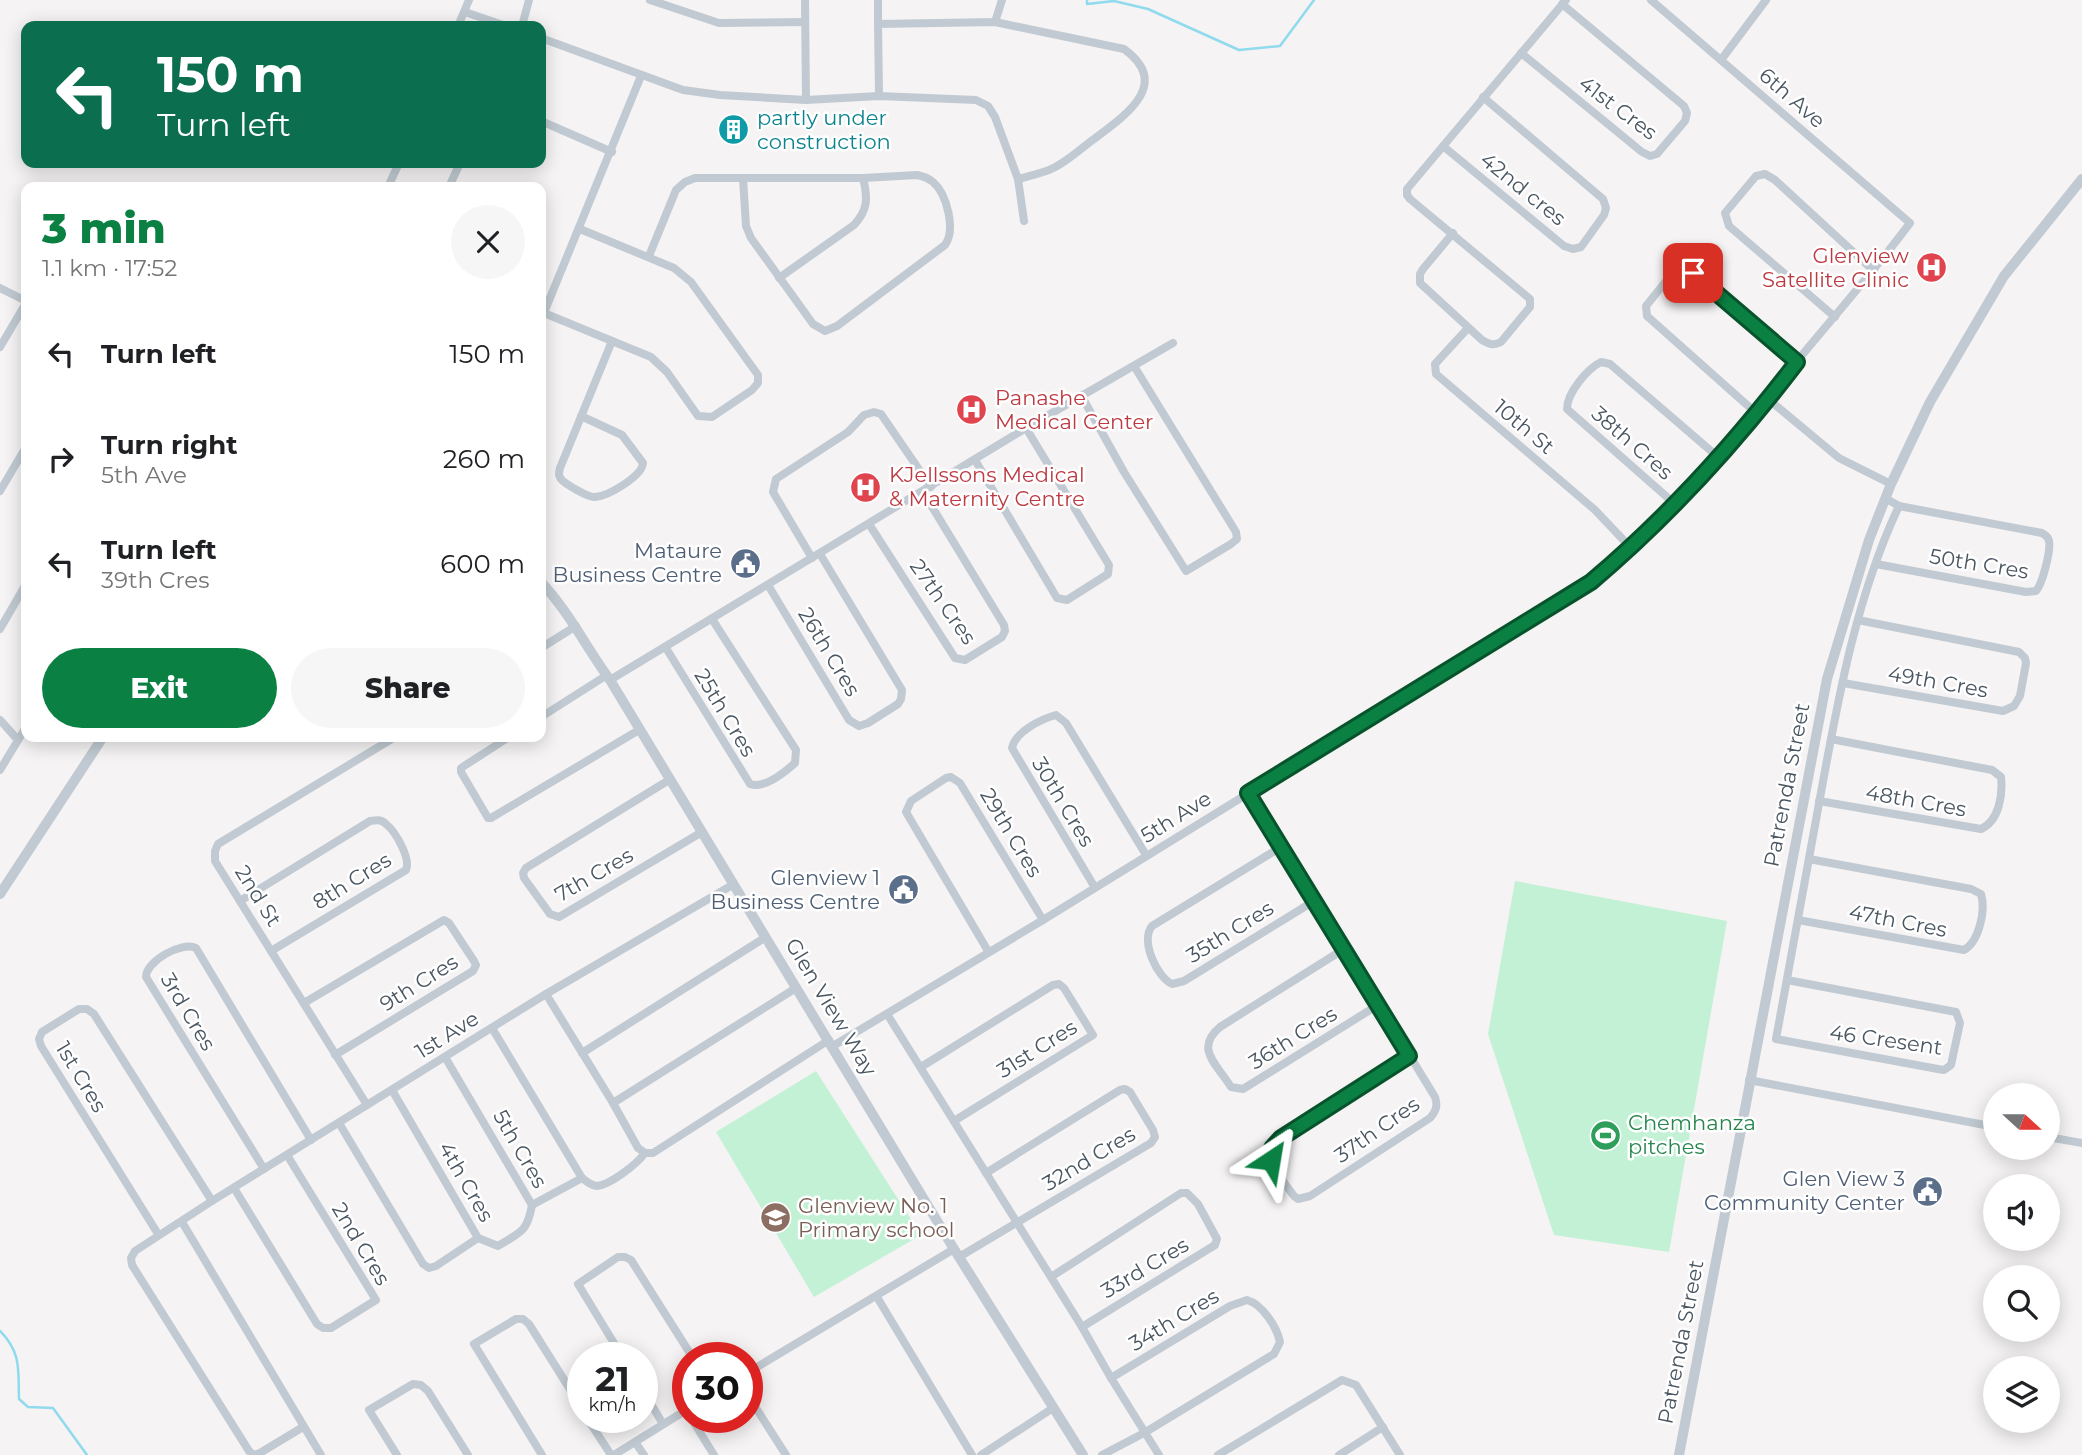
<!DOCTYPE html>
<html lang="en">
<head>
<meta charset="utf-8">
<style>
  body { margin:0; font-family:Montserrat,sans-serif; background:#f6f6f6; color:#202124; height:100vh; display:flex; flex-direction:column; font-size:26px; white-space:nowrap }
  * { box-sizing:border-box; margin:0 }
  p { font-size:23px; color:#757577 }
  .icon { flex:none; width:38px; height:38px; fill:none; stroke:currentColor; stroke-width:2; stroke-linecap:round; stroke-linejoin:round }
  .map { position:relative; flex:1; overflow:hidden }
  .side { position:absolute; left:21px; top:182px; width:525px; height:560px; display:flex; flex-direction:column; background:#fff; border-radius:14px; box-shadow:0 4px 18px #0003 }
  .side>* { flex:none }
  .hud { position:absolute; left:21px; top:21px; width:525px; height:147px; border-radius:14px; box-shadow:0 4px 18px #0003; background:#0b6e4f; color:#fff; overflow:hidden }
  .needle { width:46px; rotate:111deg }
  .fabs { position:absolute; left:1983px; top:1083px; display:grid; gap:14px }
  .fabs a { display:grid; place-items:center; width:77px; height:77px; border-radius:50%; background:#fff; box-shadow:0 4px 18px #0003; font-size:35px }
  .speed { position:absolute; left:567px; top:1342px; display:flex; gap:14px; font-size:35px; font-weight:700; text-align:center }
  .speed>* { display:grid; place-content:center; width:91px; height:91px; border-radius:50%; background:#fff; box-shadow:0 4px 18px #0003; line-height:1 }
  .speed small { font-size:18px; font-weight:400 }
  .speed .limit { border:10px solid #d22; background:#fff; color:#111 }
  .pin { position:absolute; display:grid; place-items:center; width:60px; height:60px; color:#fff; margin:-30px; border-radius:14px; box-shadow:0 4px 10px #0006 }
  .me { position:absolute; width:77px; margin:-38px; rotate:33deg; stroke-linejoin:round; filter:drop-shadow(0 0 5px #0008) }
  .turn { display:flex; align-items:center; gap:24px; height:147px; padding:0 21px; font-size:32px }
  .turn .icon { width:91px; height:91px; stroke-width:2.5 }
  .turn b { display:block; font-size:49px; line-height:60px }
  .round { display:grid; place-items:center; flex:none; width:74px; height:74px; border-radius:37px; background:#f6f6f6 }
  .overview { display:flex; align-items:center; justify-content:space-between; height:119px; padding:0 21px }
  h1 { font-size:42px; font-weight:800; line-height:52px; color:#0b8043 }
  .button { display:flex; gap:14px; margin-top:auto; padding:14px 21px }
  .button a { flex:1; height:80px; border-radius:42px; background:#0b8043; color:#fff; font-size:28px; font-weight:800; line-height:80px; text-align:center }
  .button a+a { background:#f6f6f6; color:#202124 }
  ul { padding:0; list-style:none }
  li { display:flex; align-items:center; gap:21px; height:105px; padding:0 21px }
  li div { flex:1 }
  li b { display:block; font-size:26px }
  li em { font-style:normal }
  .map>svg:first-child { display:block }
  .green { fill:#c3f1d5 }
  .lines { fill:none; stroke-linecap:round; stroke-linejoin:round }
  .stream { stroke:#90daee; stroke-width:2.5 }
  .minor { stroke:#c1cad2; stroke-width:8 }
  .tertiary { stroke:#c1cad2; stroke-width:10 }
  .route-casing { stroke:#07532c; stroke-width:18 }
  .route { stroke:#0b8043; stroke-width:12 }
  .labels { text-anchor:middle; stroke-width:5; stroke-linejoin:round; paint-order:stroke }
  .street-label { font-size:21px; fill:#4a5661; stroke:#fff }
  .culture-label { font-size:21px; fill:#0d838f; stroke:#fff; text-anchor:start }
  .health-label { font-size:21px; fill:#be3a42; stroke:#fff; text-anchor:start }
  .service-label { font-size:21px; fill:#4e5e75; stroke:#fff; text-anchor:end }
  .leisure-label { font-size:21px; fill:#27864d; stroke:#fff; text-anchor:start }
  .education-label { font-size:21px; fill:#785e54; stroke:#fff; text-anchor:start }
</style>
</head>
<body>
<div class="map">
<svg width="2082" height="1455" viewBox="0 0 2082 1455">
  <rect width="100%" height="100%" fill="#f5f3f3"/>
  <g class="green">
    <polygon points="1515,881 1727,921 1669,1252 1554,1235 1488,1034"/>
    <polygon points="816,1071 921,1235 814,1297 716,1132"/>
  </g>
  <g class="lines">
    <g class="stream">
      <polyline points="1087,0 1087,4 1114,1 1148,9 1239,50 1280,46 1314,0"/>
      <path d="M 0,1331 C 22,1353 18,1371 19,1399 L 28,1407 L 53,1408 L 87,1455"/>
    </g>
    <g class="minor">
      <polyline points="650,0 719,23 804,22"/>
      <polyline points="805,0 806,100"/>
      <polyline points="465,12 506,26"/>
      <polyline points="995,22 1002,0"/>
      <polyline points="878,24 878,0"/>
      <polyline points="458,26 469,0"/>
      <polyline points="522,26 529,0"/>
      <polyline points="541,38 683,90 720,95 806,100 879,96 976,100 988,106 995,117 1018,179 1024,221"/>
      <polyline points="1521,53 1642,152 1650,156 1657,154 1685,121 1687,113 1684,106 1562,4"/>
      <polyline points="1721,60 1766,0"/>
      <path d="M 879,96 L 878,24 L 995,22 L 1124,49 C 1172,84 1126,115 1094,139 C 1080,149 1065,164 1049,170 C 1039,174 1028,176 1018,179"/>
      <polyline points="541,121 612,152"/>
      <polyline points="1443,146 1564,246 1573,249 1581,247 1604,215 1606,208 1603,199 1483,97"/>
      <polyline points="388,187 399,163"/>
      <polyline points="449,187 460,163"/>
      <path d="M 1453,233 L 1423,269 L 1420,274 L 1420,283 L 1482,340 C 1489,344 1493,346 1501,342 L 1530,307 L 1530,299 L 1410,199 L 1407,195 L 1407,189 L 1566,0"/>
      <path d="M 649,256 L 676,190 L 685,182 L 695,178 L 863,178 L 917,175 C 923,176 928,178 933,182 C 947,194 956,230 945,245 L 837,326 L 825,331 L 813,324 L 751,238 L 746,226 L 743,178"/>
      <path d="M 779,278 L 854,225 C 868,210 868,198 863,178"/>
      <polyline points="0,288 26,301"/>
      <polyline points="544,313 651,357 667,372 698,416 712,417 752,390 758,383 758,375 691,282 674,268 580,229"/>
      <polyline points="1835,317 1729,226 1725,213 1756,176 1765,174 1775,180 1874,271"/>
      <polyline points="541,320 641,76"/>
      <polyline points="1468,328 1435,364 1436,374 1595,510 1631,548"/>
      <polyline points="0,347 26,303"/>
      <polyline points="1081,395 1124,472 1186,571 1231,544 1237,539 1236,532 1134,366"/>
      <polyline points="1768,399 1839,458 1891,484"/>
      <polyline points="1756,413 1647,316 1646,306 1675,270 1685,268 1693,273 1797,362"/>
      <path d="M 581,416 L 622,435 L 643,463 C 642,476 609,496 595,497 C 589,498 565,484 561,479 C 558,475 559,473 560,468 L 612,341"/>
      <polyline points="975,460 1057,598 1067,600 1108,574 1109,565 1026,428"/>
      <polyline points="0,491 26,447"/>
      <path d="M 1676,505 L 1567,409 C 1567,393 1587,369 1601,362 L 1610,364 L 1718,457"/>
      <polyline points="869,524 955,658 965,660 1002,637 1005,631 1004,625 923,492"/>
      <polyline points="812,558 773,492 776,479 848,432 864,415 874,412 881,414 931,487"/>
      <path d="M 1876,564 L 2026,592 L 2036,591 C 2042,585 2051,551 2049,541 C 2048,536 2046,536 2042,533 L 1899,506"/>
      <polyline points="768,585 849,720 859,726 868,723 898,704 901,699 902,690 820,554"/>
      <polyline points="0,629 26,584"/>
      <polyline points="541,648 576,626"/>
      <path d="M 666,648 L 750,784 C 764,789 785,772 795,763 L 796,750 L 712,619"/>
      <polyline points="610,680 1026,428 1173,343"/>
      <polyline points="1843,683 2003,711 2014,706 2020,696 2026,663 2025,658 2019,652 1858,620"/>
      <polyline points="541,717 607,675"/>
      <polyline points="0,720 18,740"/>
      <polyline points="252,737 260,737"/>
      <polyline points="509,737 461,768 461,772 488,818 491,818 639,730"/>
      <polyline points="0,770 26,727"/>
      <polyline points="669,780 526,868 523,873 524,878 550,914 559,917 702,832"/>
      <path d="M 1248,793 C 1301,878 1353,964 1405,1049 L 1410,1056 L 1435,1097 C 1438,1106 1436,1111 1430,1118 L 1310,1196 L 1298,1199 L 1294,1196 C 1283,1181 1263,1159 1276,1142 L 1410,1056"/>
      <path d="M 1819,801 L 1981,829 C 1999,821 2003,795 2001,777 L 1992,770 L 1831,739"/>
      <path d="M 1281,847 L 1152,926 C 1140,941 1157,977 1172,984 L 1184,981 L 1314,901"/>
      <path d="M 1094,886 L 1012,748 C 1015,732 1041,719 1056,715 L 1066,723 L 1146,855"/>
      <path d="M 240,901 L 370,821 C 376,820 381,819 386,824 C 396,832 411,859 406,870 L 271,951"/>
      <path d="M 1798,920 L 1964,950 C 1979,942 1986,910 1981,894 L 1971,889 L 1809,859"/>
      <path d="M 1344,949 L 1220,1027 C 1194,1049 1217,1064 1231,1087 L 1243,1089 L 1378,1005"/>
      <polyline points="988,951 906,812 911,801 946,778 951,777 960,783 1043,920"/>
      <path d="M 1787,980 L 1956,1012 L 1960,1023 L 1951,1065 L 1944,1070 L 1938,1069 L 1776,1039 C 1790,959 1805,879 1820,798 C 1838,699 1856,597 1899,506 L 1885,498"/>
      <polyline points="546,994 613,1103 638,1148 645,1153 653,1153 829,1040"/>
      <polyline points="304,1003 444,920 449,923 474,961 476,965 473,971 335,1055"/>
      <polyline points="887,1014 1082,1327 1111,1378 1159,1455"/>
      <path d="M 833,1046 L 1043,920 L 1591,582 C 1619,558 1647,533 1674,507 C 1719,461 1758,409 1798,360 C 1836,314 1875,270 1910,223 L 1651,0"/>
      <polyline points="582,1053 766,937"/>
      <polyline points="445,1057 532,1205 582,1178 492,1028"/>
      <polyline points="921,1067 1053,985 1059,984 1064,988 1093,1035 954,1121"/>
      <polyline points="1749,1080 1995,1127"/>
      <polyline points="613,1103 796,988"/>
      <polyline points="367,1105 215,861 215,851 218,844 395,737"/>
      <polyline points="339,1123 423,1264 429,1268 436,1266 478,1238 392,1090"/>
      <polyline points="2048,1137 2082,1143"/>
      <path d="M 264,1169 L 146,977 C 146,961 182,941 196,948 L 311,1140"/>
      <path d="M 582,1178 C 586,1181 591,1186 597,1186 C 610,1185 637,1164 645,1153"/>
      <polyline points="234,1188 317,1324 323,1328 331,1328 376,1300 287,1155"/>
      <polyline points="182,1222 321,1455"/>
      <polyline points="158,1234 41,1046 39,1039 42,1032 79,1009 87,1009 94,1014 212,1201"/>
      <path d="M 478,1238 L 498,1246 C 520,1232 527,1233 532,1205"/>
      <polyline points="959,1257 1151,1143 1155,1137 1153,1130 1130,1092 1125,1089 1120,1090 986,1173"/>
      <polyline points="1051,1277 1181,1193 1187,1193 1198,1204 1217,1239 1215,1245 1082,1327"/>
      <polyline points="877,1297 972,1455"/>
      <polyline points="623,1358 578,1284 618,1257 625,1257 631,1260 693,1358"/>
      <polyline points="747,1373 954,1249"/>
      <polyline points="642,1389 663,1424"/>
      <polyline points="747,1394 786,1455"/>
      <polyline points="587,1418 611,1455"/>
      <polyline points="691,1418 714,1455"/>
      <polyline points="303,1427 260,1453 254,1455 249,1451 132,1265 131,1258 135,1251 212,1201 546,994 734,884"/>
      <polyline points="635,1442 644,1455"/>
      <polyline points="397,1455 369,1410 413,1384 421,1385 428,1391 468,1455"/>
      <polyline points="542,1455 474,1344 516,1319 523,1319 529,1324 583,1410"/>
      <polyline points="614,1455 688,1409"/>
      <polyline points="981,1455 1053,1408"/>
      <path d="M 1102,1455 L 1144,1433 L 1274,1354 L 1280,1342 C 1277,1327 1262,1304 1247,1300 L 1230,1306 L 1111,1378"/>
      <polyline points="1218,1455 1342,1380 1356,1385 1400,1455"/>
      <polyline points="1339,1455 1383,1427"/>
    </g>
    <g class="tertiary">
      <path d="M 541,582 C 569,612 586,647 610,680 L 954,1249 L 1083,1455"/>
      <polyline points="0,894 103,737"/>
      <polyline points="1679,1455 1827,679 1869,540 1891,484 1930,402 2004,276 2082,179"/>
    </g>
  </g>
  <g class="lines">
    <defs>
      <path id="route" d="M 1271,1160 L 1272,1148 L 1281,1138 L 1409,1056 L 1248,793 L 1591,582 C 1668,517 1736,442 1797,362 L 1693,273"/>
    </defs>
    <use href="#route" class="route-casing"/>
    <use href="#route" class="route"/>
  </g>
  <defs>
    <symbol id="building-disc" viewBox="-11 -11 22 22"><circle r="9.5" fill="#0f9aa8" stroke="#fff"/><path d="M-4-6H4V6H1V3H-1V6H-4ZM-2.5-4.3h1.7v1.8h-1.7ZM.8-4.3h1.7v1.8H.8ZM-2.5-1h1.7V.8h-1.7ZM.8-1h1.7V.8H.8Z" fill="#fff"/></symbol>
    <symbol id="hospital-disc" viewBox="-11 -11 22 22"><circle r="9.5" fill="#e0444e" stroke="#fff"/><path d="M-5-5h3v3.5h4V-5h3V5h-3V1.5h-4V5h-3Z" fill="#fff"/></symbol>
    <symbol id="civic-disc" viewBox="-11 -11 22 22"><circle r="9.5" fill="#5c6f8a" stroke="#fff"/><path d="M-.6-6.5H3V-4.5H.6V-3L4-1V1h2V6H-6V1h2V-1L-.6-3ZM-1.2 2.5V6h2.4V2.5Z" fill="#fff"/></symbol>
    <symbol id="stadium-disc" viewBox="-11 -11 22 22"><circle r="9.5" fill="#2e9e5b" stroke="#fff"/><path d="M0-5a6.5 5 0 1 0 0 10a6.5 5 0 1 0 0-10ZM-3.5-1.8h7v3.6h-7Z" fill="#fff"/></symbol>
    <symbol id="school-disc" viewBox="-11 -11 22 22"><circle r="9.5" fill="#8d6e63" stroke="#fff"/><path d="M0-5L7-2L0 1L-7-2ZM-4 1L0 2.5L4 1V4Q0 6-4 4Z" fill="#fff"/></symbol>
  </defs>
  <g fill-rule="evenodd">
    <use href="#building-disc" x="716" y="112" width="35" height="35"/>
    <use href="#hospital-disc" x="1914" y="250" width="35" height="35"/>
    <use href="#hospital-disc" x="954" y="392" width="35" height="35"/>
    <use href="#hospital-disc" x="848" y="470" width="35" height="35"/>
    <use href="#civic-disc" x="728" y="546" width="35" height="35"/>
    <use href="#civic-disc" x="886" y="872" width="35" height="35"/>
    <use href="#stadium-disc" x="1588" y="1118" width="35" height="35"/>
    <use href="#civic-disc" x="1910" y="1174" width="35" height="35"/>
    <use href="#school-disc" x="758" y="1200" width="35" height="35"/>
  </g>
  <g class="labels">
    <g class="street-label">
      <text transform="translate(1792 98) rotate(41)" y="7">6th Ave</text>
      <text transform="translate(1618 108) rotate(37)" y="7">41st Cres</text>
      <text transform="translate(1523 189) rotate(39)" y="7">42nd cres</text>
      <text transform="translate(1524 427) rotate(40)" y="7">10th St</text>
      <text transform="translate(1632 443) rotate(41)" y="7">38th Cres</text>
      <text transform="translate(1979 564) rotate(9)" y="7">50th Cres</text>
      <text transform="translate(943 602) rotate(55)" y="7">27th Cres</text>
      <text transform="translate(829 652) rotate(59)" y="7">26th Cres</text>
      <text transform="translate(1938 682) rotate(10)" y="7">49th Cres</text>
      <text transform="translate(725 713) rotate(59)" y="7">25th Cres</text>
      <text transform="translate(1787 785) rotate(-79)" y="7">Patrenda Street</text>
      <text transform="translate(1916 801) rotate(10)" y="7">48th Cres</text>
      <text transform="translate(1063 802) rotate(59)" y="7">30th Cres</text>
      <text transform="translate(1176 817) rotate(-32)" y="7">5th Ave</text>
      <text transform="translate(1011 833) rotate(59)" y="7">29th Cres</text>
      <text transform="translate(594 875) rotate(-30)" y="7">7th Cres</text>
      <text transform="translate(352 881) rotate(-32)" y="7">8th Cres</text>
      <text transform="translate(258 896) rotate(58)" y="7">2nd St</text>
      <text transform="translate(1898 921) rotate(11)" y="7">47th Cres</text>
      <text transform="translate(1230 932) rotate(-32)" y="7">35th Cres</text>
      <text transform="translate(419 983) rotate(-32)" y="7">9th Cres</text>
      <text transform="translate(831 1007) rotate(59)" y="7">Glen View Way</text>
      <text transform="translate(188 1012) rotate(59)" y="7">3rd Cres</text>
      <text transform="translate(447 1035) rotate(-32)" y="7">1st Ave</text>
      <text transform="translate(1293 1038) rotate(-32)" y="7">36th Cres</text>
      <text transform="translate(1886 1040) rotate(8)" y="7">46 Cresent</text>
      <text transform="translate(1037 1049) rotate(-32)" y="7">31st Cres</text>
      <text transform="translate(81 1077) rotate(59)" y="7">1st Cres</text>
      <text transform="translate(1377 1130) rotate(-35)" y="7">37th Cres</text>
      <text transform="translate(520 1149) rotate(60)" y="7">5th Cres</text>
      <text transform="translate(1089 1159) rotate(-31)" y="7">32nd Cres</text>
      <text transform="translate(466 1182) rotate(60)" y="7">4th Cres</text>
      <text transform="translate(361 1244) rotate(59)" y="7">2nd Cres</text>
      <text transform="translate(1145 1268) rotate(-31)" y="7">33rd Cres</text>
      <text transform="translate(1174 1320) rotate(-31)" y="7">34th Cres</text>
      <text transform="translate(1681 1342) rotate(-79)" y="7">Patrenda Street</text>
    </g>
    <g class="culture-label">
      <text x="757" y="125">partly under<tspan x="757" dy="24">construction</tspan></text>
    </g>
    <g class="health-label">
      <text x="1909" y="263" text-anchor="end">Glenview<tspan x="1909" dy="24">Satellite Clinic</tspan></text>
      <text x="995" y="405">Panashe<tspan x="995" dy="24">Medical Center</tspan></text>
      <text x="889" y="482">KJellssons Medical<tspan x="889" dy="24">&amp; Maternity Centre</tspan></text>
    </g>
    <g class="service-label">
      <text x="722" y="558">Mataure<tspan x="722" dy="24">Business Centre</tspan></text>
      <text x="880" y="885">Glenview 1<tspan x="880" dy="24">Business Centre</tspan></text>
      <text x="1905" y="1186">Glen View 3<tspan x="1905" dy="24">Community Center</tspan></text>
    </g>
    <g class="leisure-label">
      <text x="1628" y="1130">Chemhanza<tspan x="1628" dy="24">pitches</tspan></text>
    </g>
    <g class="education-label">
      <text x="798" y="1213">Glenview No. 1<tspan x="798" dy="24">Primary school</tspan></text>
    </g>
  </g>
</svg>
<div class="fabs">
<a><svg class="needle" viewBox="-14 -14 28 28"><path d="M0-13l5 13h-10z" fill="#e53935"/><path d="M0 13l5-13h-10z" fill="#757577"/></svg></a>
<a><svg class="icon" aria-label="sound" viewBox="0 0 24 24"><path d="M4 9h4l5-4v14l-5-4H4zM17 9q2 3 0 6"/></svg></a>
<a><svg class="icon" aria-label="search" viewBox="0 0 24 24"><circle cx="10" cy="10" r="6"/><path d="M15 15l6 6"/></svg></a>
<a><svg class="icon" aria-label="layers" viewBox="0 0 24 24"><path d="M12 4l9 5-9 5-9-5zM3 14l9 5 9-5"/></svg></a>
</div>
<div class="speed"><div>21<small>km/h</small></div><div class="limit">30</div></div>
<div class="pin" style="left:1693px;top:273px;background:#d93025"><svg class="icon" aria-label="arrive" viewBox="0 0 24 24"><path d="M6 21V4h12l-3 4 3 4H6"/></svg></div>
<svg class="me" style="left:1271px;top:1160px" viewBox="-20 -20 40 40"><path d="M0-17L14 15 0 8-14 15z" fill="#0b8043" stroke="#fff" stroke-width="4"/></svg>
<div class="hud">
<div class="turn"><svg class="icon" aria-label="left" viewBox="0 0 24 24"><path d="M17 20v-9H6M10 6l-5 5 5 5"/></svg><div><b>150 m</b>Turn left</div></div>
</div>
<section class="side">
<div class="overview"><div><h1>3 min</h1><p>1.1 km · 17:52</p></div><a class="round"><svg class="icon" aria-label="close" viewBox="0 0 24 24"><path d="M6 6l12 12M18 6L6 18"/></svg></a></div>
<ul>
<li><svg class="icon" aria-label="left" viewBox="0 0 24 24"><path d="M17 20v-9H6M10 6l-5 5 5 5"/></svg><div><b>Turn left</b></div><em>150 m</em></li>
<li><svg class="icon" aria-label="right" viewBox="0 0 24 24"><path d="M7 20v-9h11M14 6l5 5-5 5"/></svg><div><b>Turn right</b><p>5th Ave</p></div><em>260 m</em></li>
<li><svg class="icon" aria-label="left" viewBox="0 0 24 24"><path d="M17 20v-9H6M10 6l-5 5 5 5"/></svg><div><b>Turn left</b><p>39th Cres</p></div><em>600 m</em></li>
</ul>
<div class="button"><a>Exit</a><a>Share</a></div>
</section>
</div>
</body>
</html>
